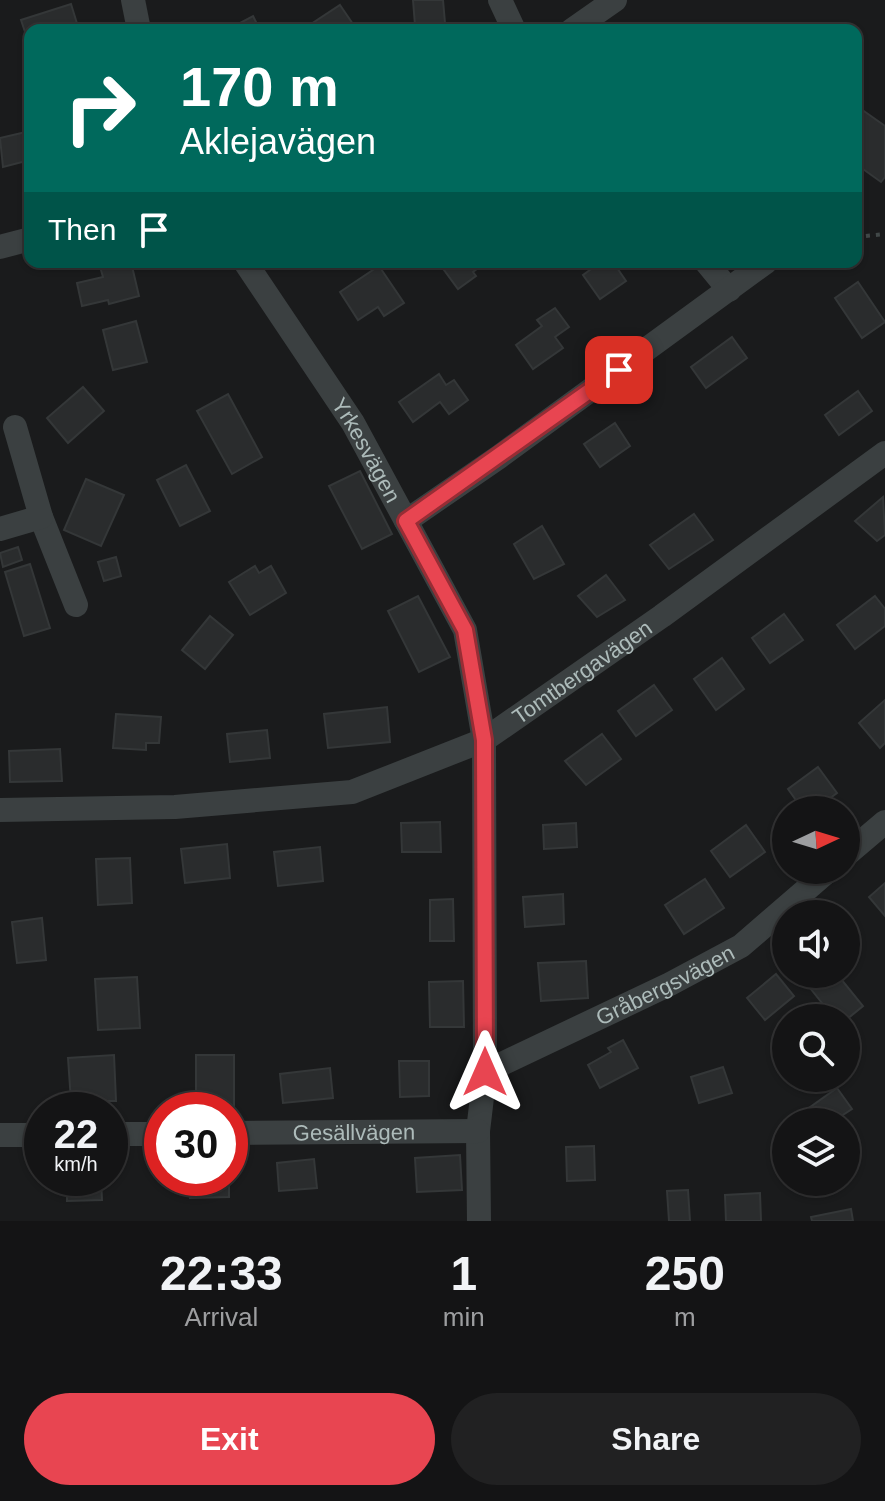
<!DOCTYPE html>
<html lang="en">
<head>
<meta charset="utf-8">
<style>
  body { margin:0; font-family:Helvetica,sans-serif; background:#212122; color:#f1f3f6; height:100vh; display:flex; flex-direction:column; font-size:30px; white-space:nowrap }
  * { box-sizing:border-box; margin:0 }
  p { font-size:26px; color:#9d9ea0 }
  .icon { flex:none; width:44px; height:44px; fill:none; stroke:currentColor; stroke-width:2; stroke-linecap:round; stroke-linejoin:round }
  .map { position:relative; height:1221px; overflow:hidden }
  .drawer { display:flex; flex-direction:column; background:#141415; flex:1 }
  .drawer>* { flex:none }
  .banner { position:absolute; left:24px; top:24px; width:838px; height:244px; border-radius:16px; box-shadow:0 2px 6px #0004,0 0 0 2px #333334; background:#00695c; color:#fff; overflow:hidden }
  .needle { width:52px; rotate:86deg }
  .fabs { position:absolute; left:772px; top:796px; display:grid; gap:16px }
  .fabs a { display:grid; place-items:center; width:88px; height:88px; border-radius:50%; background:#141415; box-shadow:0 2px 6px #0004,0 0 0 2px #333334; font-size:40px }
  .speed { position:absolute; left:24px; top:1092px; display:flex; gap:16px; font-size:40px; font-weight:700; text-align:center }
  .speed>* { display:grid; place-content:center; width:104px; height:104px; border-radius:50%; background:#141415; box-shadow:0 2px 6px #0004,0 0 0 2px #333334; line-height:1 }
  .speed small { font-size:20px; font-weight:400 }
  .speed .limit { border:12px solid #d22; background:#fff; color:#111 }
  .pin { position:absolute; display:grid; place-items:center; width:68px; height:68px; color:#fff; margin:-34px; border-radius:16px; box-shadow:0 4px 12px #0006 }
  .me { position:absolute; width:88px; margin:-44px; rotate:0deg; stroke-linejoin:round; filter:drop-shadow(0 0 6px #0008) }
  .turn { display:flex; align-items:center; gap:28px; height:168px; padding:0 24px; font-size:36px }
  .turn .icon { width:104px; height:104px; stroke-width:2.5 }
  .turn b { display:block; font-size:56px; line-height:68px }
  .then { display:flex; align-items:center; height:76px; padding:0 24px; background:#0003; gap:16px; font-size:30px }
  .eta { display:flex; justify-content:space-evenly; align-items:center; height:136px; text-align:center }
  .eta b { font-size:48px; font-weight:800; line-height:56px }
  .button { display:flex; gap:16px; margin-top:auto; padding:16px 24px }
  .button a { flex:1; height:92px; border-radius:48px; background:#e84551; color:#fff; font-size:32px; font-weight:800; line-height:92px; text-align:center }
  .button a+a { background:#212122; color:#f1f3f6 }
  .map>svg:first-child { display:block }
  .building { fill:#2a2c2d; stroke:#343738; stroke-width:2 }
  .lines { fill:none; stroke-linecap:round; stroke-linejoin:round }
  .path { stroke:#414848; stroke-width:4; stroke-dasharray:4 6; stroke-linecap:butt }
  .street { stroke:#3b4041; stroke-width:24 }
  .route-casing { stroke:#972d35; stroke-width:20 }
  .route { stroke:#e84551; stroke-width:14 }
  .labels { text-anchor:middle; stroke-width:8; stroke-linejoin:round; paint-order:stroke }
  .street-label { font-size:22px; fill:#adbbba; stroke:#151617 }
</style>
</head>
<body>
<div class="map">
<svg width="885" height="1221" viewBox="0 0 885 1221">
  <rect width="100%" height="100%" fill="#1a1b1c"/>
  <g class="building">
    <polygon points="413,0 443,0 445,23 415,25"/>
    <polygon points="71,4 79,30 30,30 30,47 21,20"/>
    <polygon points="340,5 357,30 302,30"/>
    <polygon points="253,16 260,30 227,30"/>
    <polygon points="861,109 885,126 885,177 881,182 856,164 856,117"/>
    <polygon points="30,131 30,160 3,167 0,138"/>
    <polygon points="131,262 139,296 109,304 108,300 82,306 77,283 103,277 99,263"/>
    <polygon points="456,262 486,262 473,272 476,276 458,289 444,270"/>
    <polygon points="601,262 613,262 626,281 600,299 583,275"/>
    <polygon points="379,266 404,303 384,316 378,307 358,320 340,292"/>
    <polygon points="858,282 885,322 862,338 835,298"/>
    <polygon points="555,308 569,327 555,337 563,348 533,369 516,345 542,326 537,320"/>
    <polygon points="136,321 147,362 113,370 103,330"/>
    <polygon points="732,337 747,358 706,388 691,367"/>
    <polygon points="439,374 446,385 454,380 468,400 449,414 440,402 413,422 399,402"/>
    <polygon points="83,387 104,411 68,443 47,418"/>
    <polygon points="858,391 872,411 839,435 825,415"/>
    <polygon points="228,394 262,457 232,474 197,411"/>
    <polygon points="615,423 630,446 600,467 584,444"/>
    <polygon points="186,465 210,511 180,526 157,480"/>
    <polygon points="360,471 392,534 362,549 329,486"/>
    <polygon points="86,479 124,495 101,546 64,530"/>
    <polygon points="883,497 885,535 877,541 855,521"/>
    <polygon points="694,514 713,540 669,569 650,545"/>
    <polygon points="542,526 564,564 534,579 514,544"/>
    <polygon points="18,547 22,560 3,567 0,553"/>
    <polygon points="116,557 121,576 104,581 98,562"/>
    <polygon points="30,564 50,628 24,636 5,572"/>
    <polygon points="255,566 259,573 271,566 286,593 250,615 229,582"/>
    <polygon points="606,575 625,600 597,617 578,596"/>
    <polygon points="418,596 450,657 419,672 388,611"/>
    <polygon points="875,596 885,609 885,626 855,649 837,625"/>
    <polygon points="784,614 803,640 770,663 752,638"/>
    <polygon points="210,616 233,635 205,669 182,650"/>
    <polygon points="722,658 744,689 716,710 694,679"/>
    <polygon points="654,685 672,710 636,736 618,711"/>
    <polygon points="885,700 885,743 880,748 859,723"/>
    <polygon points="387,707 390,742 328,748 324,714"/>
    <polygon points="116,714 161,717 159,743 146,743 146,750 113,748"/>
    <polygon points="267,730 270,758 230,762 227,734"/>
    <polygon points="602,734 621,759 586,785 565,761"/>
    <polygon points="60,749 62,781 10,782 9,751"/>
    <polygon points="818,767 837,793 814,810 803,810 788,789"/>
    <polygon points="440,822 441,852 402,852 401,823"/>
    <polygon points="576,823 577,847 544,849 543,825"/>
    <polygon points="746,825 765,852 730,877 711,851"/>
    <polygon points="227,844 230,878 185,883 181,849"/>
    <polygon points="320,847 323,881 278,886 274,852"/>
    <polygon points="130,858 132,903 98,905 96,859"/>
    <polygon points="705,879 724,908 684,934 665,905"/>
    <polygon points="885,883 885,916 869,897"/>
    <polygon points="563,894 564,924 525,927 523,897"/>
    <polygon points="453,899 454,941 430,941 430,900"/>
    <polygon points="42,918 46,960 17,963 12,922"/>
    <polygon points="586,961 588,998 541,1001 538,963"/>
    <polygon points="776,974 794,996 765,1020 747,998"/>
    <polygon points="827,974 837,974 863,1006 846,1020 846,1018 834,1018 810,988"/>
    <polygon points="137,977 140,1028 98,1030 95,979"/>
    <polygon points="463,981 464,1027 430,1027 429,982"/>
    <polygon points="623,1040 638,1068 600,1088 588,1065 611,1052 608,1048"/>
    <polygon points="114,1055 116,1101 71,1101 68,1058"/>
    <rect x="196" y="1055" width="38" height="52"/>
    <polygon points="399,1061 429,1061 429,1096 400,1097"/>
    <polygon points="723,1067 732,1093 699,1103 691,1077"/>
    <polygon points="330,1068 333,1098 283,1103 280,1074"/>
    <polygon points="837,1088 852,1109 832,1122 804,1122 799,1115"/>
    <polygon points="594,1146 595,1180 567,1181 566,1147"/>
    <polygon points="460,1155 462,1190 417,1192 415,1158"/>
    <polygon points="314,1159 317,1188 279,1191 277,1163"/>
    <polygon points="67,1178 101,1178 102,1200 67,1201"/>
    <polygon points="189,1178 229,1178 229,1197 190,1198"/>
    <polygon points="688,1190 690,1221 669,1221 667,1191"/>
    <polygon points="760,1193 761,1221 726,1221 725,1195"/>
    <polygon points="851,1209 853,1221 812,1221 811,1217"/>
  </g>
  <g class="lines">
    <polyline class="path" points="856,237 885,234"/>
    <g class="street">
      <polyline points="133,0 139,30"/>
      <polyline points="500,0 514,30"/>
      <polyline points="572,30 615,0"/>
      <polyline points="0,247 30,239"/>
      <path id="s1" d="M 245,262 L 353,423 L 465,630 L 484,740 L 485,1072 L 478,1131 L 479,1221"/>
      <polyline points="706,262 729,290"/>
      <polyline points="41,517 76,605"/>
      <polyline points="406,521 499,457 766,262"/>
      <polyline points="0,529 41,517 15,427"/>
      <path id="s2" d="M 0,810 L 175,807 L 352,792 L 484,740 L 662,616 L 885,453"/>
      <polyline points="846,855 885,822"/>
      <path id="s3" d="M 485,1072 L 670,984 L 741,946 L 829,870"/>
      <path id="s4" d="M 230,1133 L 478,1131"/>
      <polyline points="110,1134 162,1134"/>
      <polyline points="0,1135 42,1135"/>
    </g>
  </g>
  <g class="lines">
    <defs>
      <polyline id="route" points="485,1072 484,740 465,630 406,521 619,370"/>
    </defs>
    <use href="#route" class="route-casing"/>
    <use href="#route" class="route"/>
  </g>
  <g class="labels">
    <g class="street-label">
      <text dy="8" stroke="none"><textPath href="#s1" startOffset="224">Yrkesvägen</textPath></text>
      <text dy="8" stroke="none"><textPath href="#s2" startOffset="614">Tomtbergavägen</textPath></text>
      <text dy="8" stroke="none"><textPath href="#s3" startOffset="200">Gråbergsvägen</textPath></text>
      <text dy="8" stroke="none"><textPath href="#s4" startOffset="124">Gesällvägen</textPath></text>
    </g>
  </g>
</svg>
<div class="fabs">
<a><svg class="needle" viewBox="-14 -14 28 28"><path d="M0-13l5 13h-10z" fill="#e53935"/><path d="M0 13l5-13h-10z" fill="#9d9ea0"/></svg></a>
<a><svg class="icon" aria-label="sound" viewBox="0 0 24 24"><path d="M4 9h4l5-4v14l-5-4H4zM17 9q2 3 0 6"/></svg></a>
<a><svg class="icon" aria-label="search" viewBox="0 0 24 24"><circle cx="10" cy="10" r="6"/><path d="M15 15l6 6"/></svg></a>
<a><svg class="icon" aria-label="layers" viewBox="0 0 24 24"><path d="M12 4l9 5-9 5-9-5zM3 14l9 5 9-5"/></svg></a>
</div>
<div class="speed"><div>22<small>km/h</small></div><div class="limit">30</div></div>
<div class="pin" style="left:619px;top:370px;background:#d93025"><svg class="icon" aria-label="arrive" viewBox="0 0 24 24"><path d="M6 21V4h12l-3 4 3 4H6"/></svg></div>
<svg class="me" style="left:485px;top:1072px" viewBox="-20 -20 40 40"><path d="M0-17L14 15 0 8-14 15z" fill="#e84551" stroke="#fff" stroke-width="4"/></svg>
<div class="banner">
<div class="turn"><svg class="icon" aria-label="right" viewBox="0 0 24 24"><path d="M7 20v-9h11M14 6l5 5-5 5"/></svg><div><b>170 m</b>Aklejavägen</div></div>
<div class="then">Then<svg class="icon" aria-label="arrive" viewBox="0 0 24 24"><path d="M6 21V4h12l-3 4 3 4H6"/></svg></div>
</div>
</div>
<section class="drawer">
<div class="eta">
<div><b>22:33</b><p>Arrival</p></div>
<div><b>1</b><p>min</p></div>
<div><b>250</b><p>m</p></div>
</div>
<div class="button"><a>Exit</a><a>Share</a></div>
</section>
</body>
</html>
